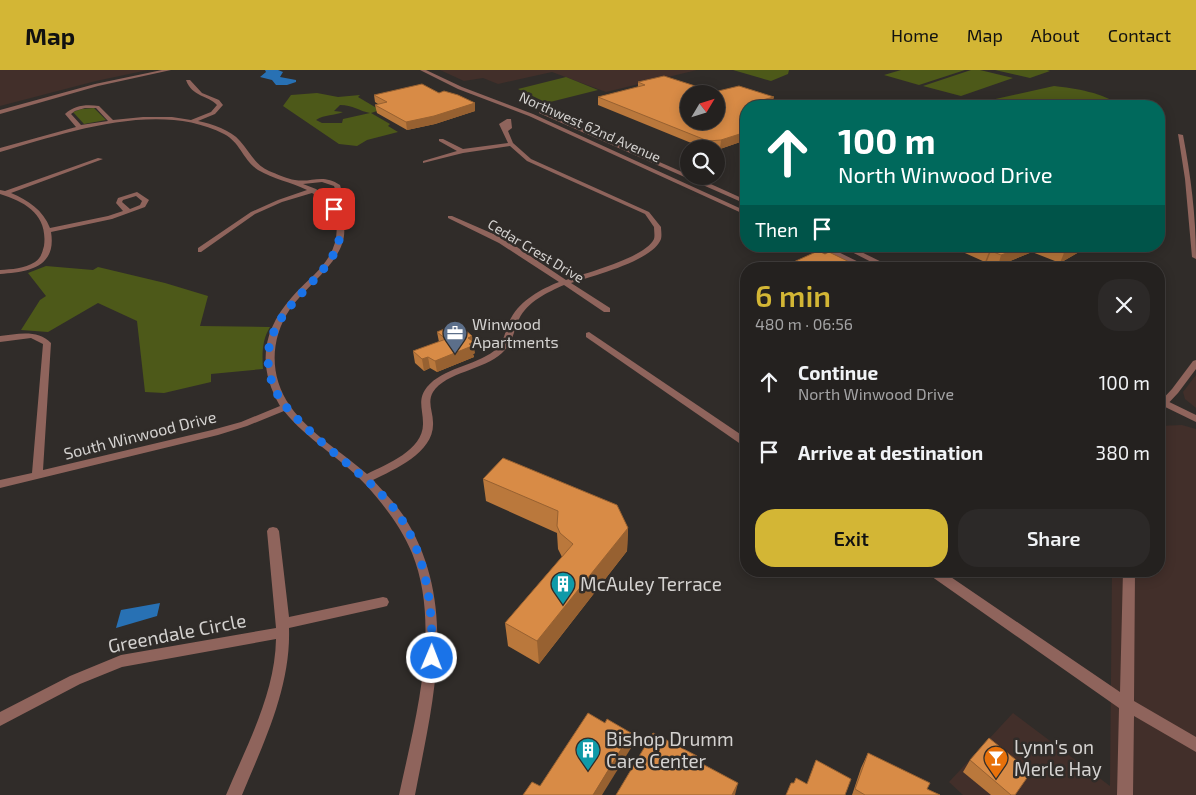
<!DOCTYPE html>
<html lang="en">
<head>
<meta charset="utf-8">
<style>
  body { margin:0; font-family:"Exo 2",sans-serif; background:#2c2928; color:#f1f3f6; height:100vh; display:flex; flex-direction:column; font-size:19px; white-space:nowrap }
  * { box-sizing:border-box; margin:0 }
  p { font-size:16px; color:#a3a3a4 }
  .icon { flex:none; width:28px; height:28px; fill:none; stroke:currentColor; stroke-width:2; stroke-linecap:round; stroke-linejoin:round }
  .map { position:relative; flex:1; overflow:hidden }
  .side { position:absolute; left:740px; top:192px; width:425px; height:315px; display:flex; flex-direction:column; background:#24211f; border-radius:20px; box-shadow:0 2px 12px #0003,0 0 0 1px #413e3d }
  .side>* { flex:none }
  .guide { position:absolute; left:740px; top:30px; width:425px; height:152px; border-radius:20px; box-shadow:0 2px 12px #0003,0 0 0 1px #413e3d; background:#00695c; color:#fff; overflow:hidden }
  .needle { width:32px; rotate:52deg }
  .tools { position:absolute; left:680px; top:15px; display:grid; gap:10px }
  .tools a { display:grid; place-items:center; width:45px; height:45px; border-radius:50%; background:#24211f; box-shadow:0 2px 12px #0003,0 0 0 1px #413e3d; font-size:25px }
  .pin { position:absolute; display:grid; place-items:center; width:42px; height:42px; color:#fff; margin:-21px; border-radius:10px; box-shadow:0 2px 8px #0006 }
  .me { position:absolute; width:55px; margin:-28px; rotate:1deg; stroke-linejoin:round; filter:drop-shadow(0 0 4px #0008) }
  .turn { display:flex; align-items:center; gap:18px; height:105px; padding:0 15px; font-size:22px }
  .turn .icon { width:65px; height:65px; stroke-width:2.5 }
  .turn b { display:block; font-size:35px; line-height:42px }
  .then { display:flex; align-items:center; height:48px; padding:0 15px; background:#0003; gap:10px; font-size:19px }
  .round { display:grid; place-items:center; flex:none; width:52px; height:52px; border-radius:20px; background:#2c2928 }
  .overview { display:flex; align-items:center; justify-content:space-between; height:85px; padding:0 15px }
  h1 { font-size:30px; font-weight:600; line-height:38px; color:#d3b635 }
  .action { display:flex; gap:10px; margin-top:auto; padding:10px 15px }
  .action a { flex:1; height:58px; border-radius:20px; background:#d3b635; color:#111; font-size:20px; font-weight:600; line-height:58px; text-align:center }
  .action a+a { background:#2c2928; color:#f1f3f6 }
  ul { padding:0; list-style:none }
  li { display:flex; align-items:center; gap:15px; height:70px; padding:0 15px }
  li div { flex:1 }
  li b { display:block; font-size:19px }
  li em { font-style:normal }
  header { display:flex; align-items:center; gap:30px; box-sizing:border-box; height:70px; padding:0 25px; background:#d3b635; color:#111 }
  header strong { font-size:24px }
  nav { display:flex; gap:28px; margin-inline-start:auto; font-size:18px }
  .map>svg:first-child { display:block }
  .commercial { fill:#422f2a }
  .green { fill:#4d5919; fill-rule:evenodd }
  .water { fill:#2871b4 }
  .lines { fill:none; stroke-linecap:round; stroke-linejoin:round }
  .minor { fill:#8f645c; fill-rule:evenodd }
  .tertiary { fill:#8f645c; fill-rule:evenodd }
  .wall { fill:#ba783c }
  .shaded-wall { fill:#976131 }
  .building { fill:#d88b46; stroke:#976131; fill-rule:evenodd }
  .route { stroke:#1a73e8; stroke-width:9; stroke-dasharray:0 16.2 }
  .labels { text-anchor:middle; stroke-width:5; stroke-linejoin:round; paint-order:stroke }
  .far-street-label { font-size:14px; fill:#d4d2d0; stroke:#302c29 }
  .poi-label { font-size:16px; fill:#d4d2d0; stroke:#302c29; text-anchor:start }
  .street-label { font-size:16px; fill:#d4d2d0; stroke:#302c29 }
  .near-poi-label { font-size:19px; fill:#d4d2d0; stroke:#302c29; text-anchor:start }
  .near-street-label { font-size:19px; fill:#d4d2d0; stroke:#302c29 }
</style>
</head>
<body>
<header>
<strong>Map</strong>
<nav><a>Home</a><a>Map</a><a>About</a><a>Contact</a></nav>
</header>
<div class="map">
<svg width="1196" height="725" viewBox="0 0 1196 725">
  <rect width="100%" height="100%" fill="#302c29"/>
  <g class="commercial">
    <polygon points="0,0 148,0 96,11 0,36"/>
    <polygon points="440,0 697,0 606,22 552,2 498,14 483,8 464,11"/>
    <polygon points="1196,305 1196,338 1185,329 1183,322"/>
    <polygon points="1182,355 1196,359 1196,725 963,725 949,712 1013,643 1110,716 1112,501 1159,501 1159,356"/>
  </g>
  <g class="green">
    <polygon points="733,0 789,0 788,4 771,11"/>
    <polygon points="901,0 965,0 919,15 884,5"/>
    <polygon points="971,0 980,0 1013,8 961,26 923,16"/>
    <polygon points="995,0 1047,0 1050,1 1030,8"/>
    <polygon points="566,7 598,20 550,32 545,32 518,19"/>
    <path d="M 1054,16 C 1075,18 1104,23 1121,36 L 1001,36 L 995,35 L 991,30 Z"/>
    <path d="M 317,23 L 338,27 L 360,25 L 358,27 L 380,40 L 371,43 L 390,54 L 388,56 L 398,62 L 367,70 L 357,76 L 339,74 L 283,36 L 291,25 ZM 340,35 C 353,35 359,41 370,43 L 343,49 L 342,53 L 322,53 L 316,50 C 325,44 334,46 343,42 L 334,41 Z"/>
    <polygon points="94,38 106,50 84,54 73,42 82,39"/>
    <path d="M 46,196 L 93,200 L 98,197 L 165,213 L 208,226 L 200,256 L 270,257 C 262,270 262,284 263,299 L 211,304 L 211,312 L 164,323 L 145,322 L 137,251 L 98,233 L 48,262 L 21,260 L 40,230 L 46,226 L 28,203 Z"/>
  </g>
  <g class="water">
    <polygon points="265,0 278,0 283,2 280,7 296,10 296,12 287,15 276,15 272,10 260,7 266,2"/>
    <polygon points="160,533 157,546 116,558 121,540"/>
  </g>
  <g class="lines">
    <g class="minor">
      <path d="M 186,10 L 190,10 L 202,23 L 219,30 L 223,35 L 215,44 L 198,51 C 212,54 231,60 240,71 C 250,82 254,94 269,101 C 277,104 287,109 295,110 C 312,113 322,103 340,115 L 342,122 L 332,131 C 369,177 313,206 290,239 C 270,269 269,306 290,336 C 310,364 342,382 367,404 C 387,394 424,380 423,353 C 423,339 417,330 427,317 C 443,298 474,296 494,281 C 505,273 505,259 511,248 C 521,230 541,219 559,212 L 499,173 L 448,148 L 448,146 L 452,146 L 505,169 L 566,210 C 585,203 645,188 654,169 C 655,166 654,160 654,157 L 645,144 L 527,91 L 510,76 L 463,83 L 423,93 L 423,91 L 457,81 L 439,71 L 439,69 L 443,69 L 463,79 L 508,73 L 499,54 L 507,49 L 511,49 L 512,58 L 508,61 L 513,73 L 531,89 L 649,142 L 661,157 C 661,160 662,165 661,169 C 653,191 592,206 571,213 L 610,238 L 610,242 L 604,242 L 564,215 C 548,222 527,232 519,249 C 514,261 512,274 502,283 C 484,300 446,302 433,322 C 427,332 433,342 433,352 C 435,382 395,399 373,410 C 383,421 394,432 403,445 C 460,533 433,630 415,725 L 399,725 C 415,650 442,557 412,483 C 401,457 384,435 365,414 C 340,387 307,370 284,341 L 247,356 L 218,365 L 0,418 L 0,410 L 32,403 L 43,274 L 31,268 L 0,272 L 0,266 C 17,264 38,259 51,273 L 43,400 L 212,360 L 241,352 L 280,336 C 257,296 262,261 292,227 C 303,214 317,204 326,191 C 344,166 339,137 312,123 L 282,132 L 255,144 L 201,182 L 198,182 L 198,178 L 251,142 L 278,130 L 307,120 C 291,112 273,109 258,100 C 243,90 240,72 224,64 C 158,30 66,63 0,82 L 0,78 L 76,57 L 65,44 C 74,35 87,34 99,36 L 113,50 L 143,47 L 172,47 L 191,50 L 211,42 L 217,35 C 208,25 192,27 186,10 ZM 85,38 L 96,38 L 108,51 L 81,55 L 71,44 L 75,41 ZM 322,112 L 334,116 L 336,122 L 328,128 L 316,119 L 303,114 Z"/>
      <path d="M 1178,64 L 1183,65 C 1191,107 1196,147 1196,189 L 1192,187 L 1185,109 Z"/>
      <path d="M 98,88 L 103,89 L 11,123 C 28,130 43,140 50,158 L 108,146 L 123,141 L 116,133 L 118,128 L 137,122 L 149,130 L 145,137 L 112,149 L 51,162 C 57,198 27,202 0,204 L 0,200 C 12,199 24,199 35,192 C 41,188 42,183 44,176 C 48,145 26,132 0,124 L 0,120 L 5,121 ZM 136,126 L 142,131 L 140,135 L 130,139 L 122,132 L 123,130 Z"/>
      <polygon points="589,262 746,368 746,376 742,375 586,267 586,263"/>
      <polygon points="1196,290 1196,299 1178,323 1162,340 1159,341 1159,333 1172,319 1193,291"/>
      <path d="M 273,457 L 277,458 L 279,461 L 289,547 L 383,527 L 387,528 L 389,532 L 387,536 L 383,537 L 289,558 C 291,617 264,672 242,725 L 226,725 C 247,675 275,624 276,569 L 122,597 L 80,614 L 0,656 L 0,642 L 70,606 L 121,585 L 276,558 L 267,461 L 269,458 Z"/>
      <polygon points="926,501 942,501 1120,622 1123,501 1135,501 1134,631 1196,667 1196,682 1134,646 1133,725 1117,725 1119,638 928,504"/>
    </g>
    <g class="tertiary">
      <polygon points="162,0 171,0 98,16 0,44 0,40 95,14"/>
      <polygon points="420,0 426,0 462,17 533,44 746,141 746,145 529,46 458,19"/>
      <polygon points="541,40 689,105 689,106 693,106 746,130 746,134 539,43"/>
      <polygon points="817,176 826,176 873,199 862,199"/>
      <polygon points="840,176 849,176 896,199 885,199"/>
      <polygon points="1159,327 1196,345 1196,352 1159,334"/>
    </g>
  </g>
  <g class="wall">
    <polygon points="638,12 714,22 773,34 775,35 775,36 746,36 746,70 720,79 706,79 598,35 598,27 638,17"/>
    <polygon points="374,25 475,41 435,54 407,60 377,43 375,35 378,34 375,32"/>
    <polygon points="956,176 1082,176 1079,182 1060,193 1032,182 998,196 987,191 985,192 956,179"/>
    <polygon points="437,262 475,283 473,284 474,287 437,302 430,298 424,301 415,293 413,281 439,272"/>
    <polygon points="483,409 628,458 627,481 539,594 508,576 505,553 562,487 558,479 557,463 486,431"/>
    <polygon points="868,683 927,719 940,725 852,725 861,698"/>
    <polygon points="970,690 1015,725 991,725 963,702"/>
  </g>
  <g class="shaded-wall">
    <polygon points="774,27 772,35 762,30"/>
    <polygon points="475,33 475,41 435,54 407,60 406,52"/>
    <polygon points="746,62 746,70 720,79 721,70"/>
    <polygon points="1026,176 1035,176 1032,182 998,196 1001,185"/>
    <polygon points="1076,176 1082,176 1079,182 1060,193 1064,183"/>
    <polygon points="991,181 987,191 985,192 989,182"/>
    <polygon points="472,266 475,283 473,284 474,287 437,302 435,291 468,268"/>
    <polygon points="428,287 430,298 424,301 422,289"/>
    <polygon points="628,458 627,481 539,594 537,571"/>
    <polygon points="631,663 631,678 602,725 593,725"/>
    <polygon points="738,713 735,725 732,725"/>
  </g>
  <g class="building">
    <path d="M 664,6 L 714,22 L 739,16 L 774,27 L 762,30 L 775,35 L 770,36 L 746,36 L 746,62 L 721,70 L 708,71 L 598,27 L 645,15 L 638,12 ZM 689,24 L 716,24 L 716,51 L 689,51 Z"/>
    <polygon points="422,14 439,23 444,21 458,25 475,33 434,46 406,52 375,35 387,32 374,25"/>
    <polygon points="975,176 1026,176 1001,185 991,181 989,182"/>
    <polygon points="1047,176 1076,176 1064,183"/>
    <polygon points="818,181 825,184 829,182 864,199 778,199"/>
    <polygon points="454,255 460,260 464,259 472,266 468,268 474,272 469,274 472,276 435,291 428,287 422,289 413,281 446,269 437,262"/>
    <polygon points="503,388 617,435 628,458 537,571 505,553 573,474 560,463 557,456 558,441 483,409"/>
    <polygon points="588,643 605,653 607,649 631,663 593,725 523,725 532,712 540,716"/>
    <polygon points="653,663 697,686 695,690 738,713 732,725 616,725"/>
    <polygon points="989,668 1031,702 1015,725 1011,725 970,690"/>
    <polygon points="868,683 930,713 927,719 940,725 865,725 855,719"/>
    <polygon points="816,690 851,709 845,725 786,725 791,713 794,713 796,708 807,714"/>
  </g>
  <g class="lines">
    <path class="route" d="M 334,139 C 367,202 252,228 270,305 C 276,331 295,347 314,365 C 336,386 361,403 382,425 C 425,468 433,530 432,588"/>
  </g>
  <defs>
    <symbol id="office-pin" viewBox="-11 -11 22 30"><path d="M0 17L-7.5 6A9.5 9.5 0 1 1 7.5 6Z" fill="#5c6f8a" stroke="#302c29"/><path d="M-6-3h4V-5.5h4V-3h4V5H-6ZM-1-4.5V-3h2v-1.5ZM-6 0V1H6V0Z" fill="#fff"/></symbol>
    <symbol id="building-pin" viewBox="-11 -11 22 30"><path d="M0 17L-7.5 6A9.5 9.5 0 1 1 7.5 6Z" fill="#0f9aa8" stroke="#302c29"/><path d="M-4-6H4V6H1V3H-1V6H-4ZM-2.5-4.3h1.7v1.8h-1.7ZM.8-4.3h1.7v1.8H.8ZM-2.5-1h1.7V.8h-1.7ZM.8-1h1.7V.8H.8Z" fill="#fff"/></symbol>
    <symbol id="bar-pin" viewBox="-11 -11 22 30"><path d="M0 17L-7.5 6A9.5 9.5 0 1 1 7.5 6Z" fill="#e8710a" stroke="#302c29"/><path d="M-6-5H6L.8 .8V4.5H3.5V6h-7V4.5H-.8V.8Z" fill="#fff"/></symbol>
  </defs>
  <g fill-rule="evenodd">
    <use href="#office-pin" x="441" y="249" width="28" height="38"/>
    <use href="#building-pin" x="549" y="500" width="28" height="38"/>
    <use href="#building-pin" x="574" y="666" width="28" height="38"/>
    <use href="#bar-pin" x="982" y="674" width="28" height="38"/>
  </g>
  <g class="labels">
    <g class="far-street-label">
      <text transform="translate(590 57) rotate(24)" y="5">Northwest 62nd Avenue</text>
      <text transform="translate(536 181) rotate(31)" y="5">Cedar Crest Drive</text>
    </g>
    <g class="poi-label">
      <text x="472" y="260">Winwood<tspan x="472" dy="18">Apartments</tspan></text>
    </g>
    <g class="street-label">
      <text transform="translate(140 365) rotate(-14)" y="6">South Winwood Drive</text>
    </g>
    <g class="near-poi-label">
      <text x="580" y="521">McAuley Terrace</text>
      <text x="606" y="676">Bishop Drumm<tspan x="606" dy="22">Care Center</tspan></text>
      <text x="1014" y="684">Lynn's on<tspan x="1014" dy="22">Merle Hay</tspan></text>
    </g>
    <g class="near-street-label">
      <text transform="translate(177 563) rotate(-11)" y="7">Greendale Circle</text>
    </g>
  </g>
</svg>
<div class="tools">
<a><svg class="needle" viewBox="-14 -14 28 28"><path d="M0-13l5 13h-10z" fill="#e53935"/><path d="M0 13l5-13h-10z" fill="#a3a3a4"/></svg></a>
<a><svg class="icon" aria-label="search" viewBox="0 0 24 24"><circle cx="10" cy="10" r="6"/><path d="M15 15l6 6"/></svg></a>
</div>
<div class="pin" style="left:334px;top:139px;background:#d93025"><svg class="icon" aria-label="arrive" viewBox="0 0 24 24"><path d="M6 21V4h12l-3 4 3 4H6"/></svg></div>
<svg class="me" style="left:432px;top:588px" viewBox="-20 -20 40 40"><circle r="17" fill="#1a73e8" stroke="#fff" stroke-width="3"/><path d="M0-11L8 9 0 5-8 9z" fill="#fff"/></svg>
<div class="guide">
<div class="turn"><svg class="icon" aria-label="ahead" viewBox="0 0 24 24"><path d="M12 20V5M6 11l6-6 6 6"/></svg><div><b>100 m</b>North Winwood Drive</div></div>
<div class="then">Then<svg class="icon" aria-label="arrive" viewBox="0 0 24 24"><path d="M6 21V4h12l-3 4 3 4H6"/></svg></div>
</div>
<section class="side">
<div class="overview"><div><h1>6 min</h1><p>480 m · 06:56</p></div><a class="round"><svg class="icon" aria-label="close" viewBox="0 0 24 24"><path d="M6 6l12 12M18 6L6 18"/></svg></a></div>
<ul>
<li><svg class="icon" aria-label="ahead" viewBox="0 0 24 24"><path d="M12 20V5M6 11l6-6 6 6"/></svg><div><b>Continue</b><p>North Winwood Drive</p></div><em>100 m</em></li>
<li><svg class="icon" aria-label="arrive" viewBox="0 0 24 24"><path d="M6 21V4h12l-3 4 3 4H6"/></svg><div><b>Arrive at destination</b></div><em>380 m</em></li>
</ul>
<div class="action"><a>Exit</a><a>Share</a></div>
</section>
</div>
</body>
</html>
